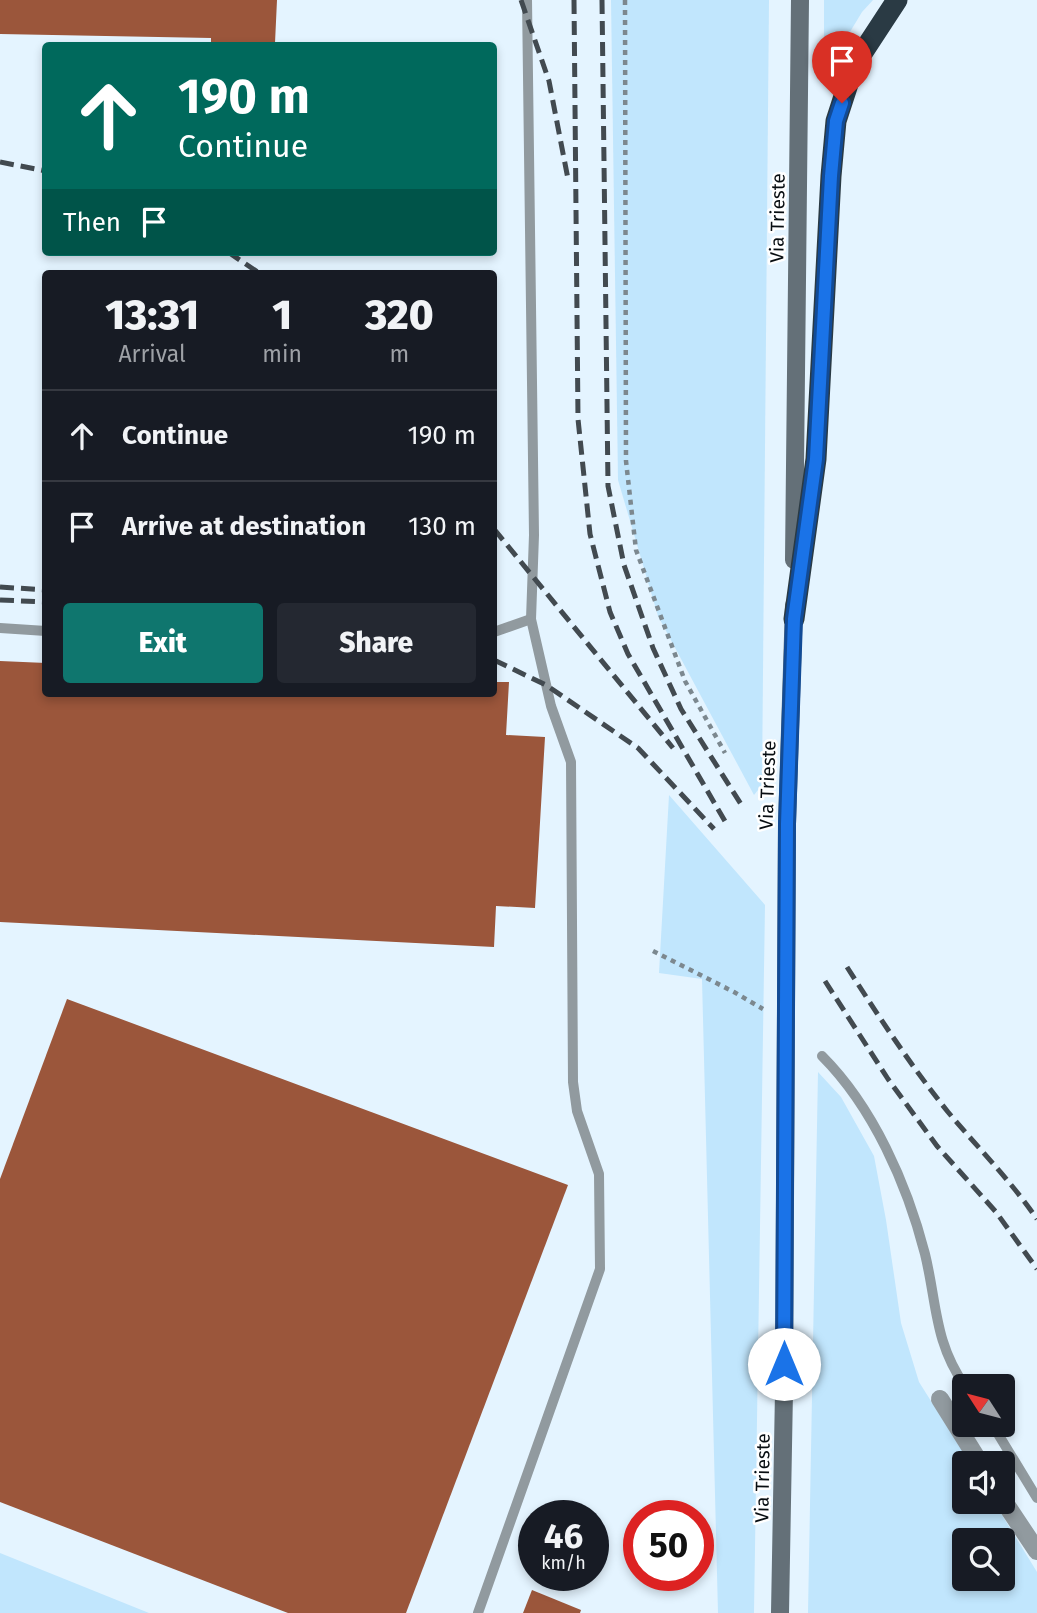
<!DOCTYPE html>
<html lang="en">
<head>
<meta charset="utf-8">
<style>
  body { margin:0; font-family:"Fira Sans",sans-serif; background:#242831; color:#f1f3f6; height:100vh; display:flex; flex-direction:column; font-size:26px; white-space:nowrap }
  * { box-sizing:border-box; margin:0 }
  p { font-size:23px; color:#9ea1a6 }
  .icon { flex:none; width:38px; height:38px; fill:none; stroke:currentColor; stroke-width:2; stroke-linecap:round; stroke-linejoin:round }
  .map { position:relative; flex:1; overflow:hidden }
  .side { position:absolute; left:42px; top:270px; width:455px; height:427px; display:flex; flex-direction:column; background:#171b24; border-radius:7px; box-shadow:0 4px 10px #0003 }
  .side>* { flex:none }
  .top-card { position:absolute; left:42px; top:42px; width:455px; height:214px; border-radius:7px; box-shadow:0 4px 10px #0003; background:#00695c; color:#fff; overflow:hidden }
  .needle { width:46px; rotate:306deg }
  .tools { position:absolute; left:952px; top:1374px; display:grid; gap:14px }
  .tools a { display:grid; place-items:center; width:63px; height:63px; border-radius:7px; background:#171b24; box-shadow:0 4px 10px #0003; font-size:35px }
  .speed { position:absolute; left:518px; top:1500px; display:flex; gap:14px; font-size:35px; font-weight:700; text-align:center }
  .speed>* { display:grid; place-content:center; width:91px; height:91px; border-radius:50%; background:#171b24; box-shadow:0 4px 10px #0003; line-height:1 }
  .speed small { font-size:18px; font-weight:400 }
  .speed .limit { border:10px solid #d22; background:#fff; color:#111 }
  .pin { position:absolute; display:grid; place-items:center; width:60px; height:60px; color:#fff; margin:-72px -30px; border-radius:50% 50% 50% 0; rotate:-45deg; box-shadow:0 0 7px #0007 }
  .pin .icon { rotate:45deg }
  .me { position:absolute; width:77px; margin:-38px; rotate:0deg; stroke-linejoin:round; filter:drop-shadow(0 0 5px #0008) }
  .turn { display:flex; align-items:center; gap:24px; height:147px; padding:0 21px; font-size:32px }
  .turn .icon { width:91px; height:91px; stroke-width:2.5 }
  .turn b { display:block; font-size:49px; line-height:60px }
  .then { display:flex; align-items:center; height:66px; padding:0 21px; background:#0003; gap:14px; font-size:26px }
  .eta { display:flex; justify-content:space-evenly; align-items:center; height:119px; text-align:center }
  .eta b { font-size:42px; font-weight:800; line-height:49px }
  .action { display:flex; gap:14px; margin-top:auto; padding:14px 21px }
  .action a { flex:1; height:80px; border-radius:7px; background:#0f766e; color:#fff; font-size:28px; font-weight:800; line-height:80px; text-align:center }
  .action a+a { background:#242831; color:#f1f3f6 }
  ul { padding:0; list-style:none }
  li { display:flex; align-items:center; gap:21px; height:91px; padding:0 21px; border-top:2px solid #363941 }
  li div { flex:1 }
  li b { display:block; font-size:26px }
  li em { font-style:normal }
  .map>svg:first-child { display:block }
  .green { fill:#c1e6fd; fill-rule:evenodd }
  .building { fill:#9b563b }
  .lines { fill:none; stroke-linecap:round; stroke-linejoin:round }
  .path { stroke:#7c888f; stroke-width:4.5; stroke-dasharray:5 5; stroke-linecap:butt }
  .lane { stroke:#919a9f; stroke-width:10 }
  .street { stroke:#919a9f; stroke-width:18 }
  .secondary { stroke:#647078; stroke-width:18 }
  .highway { stroke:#2a3a44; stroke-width:21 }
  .rail { stroke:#424a50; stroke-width:5; stroke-dasharray:14 7; stroke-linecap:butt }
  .route-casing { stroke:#114b97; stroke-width:18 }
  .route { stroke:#1a73e8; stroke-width:12 }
  .labels { text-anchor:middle; stroke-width:5; stroke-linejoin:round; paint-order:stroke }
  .street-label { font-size:19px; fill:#070d11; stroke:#fff }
</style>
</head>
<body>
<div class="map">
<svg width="1037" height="1613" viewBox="0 0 1037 1613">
  <rect width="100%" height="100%" fill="#e4f4ff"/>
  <g class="green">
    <polygon points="611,0 769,0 762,785 754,795 658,616 618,480"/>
    <polygon points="824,0 873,0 862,12 824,75"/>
    <polygon points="669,795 765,905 754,1613 718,1613 702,979 659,973"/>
    <path d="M 818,1072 L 841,1097 L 874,1156 L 886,1220 L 901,1323 L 919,1382 L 970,1463 L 964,1463 L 964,1502 L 994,1502 L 1037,1572 L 1037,1613 L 808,1613 ZM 964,1540 L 1003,1540 L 1003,1578 L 964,1578 Z"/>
    <polygon points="0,1553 149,1613 0,1613"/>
  </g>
  <g class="building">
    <polygon points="0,0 277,0 275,43 249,42 249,46 211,46 211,38 0,34"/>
    <polygon points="0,661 46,663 46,693 494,693 494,682 509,682 506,735 545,737 535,908 496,906 494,947 0,922"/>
    <polygon points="67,999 568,1185 406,1613 288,1613 0,1502 0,1179"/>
    <polygon points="532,1590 581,1610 580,1613 523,1613"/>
  </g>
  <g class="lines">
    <g class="path">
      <polyline points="625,0 626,461 636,550 685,681 725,753"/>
      <polyline points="653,951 734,992 763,1009"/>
    </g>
    <g class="lane">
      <polyline points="0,628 46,631"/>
      <polyline points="494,632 531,619"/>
      <path d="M 822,1056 C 873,1107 907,1184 925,1254 C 937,1303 934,1342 965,1386"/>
      <polyline points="992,1424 1037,1498"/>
      <polyline points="478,1613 600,1269 599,1174 577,1111 573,1082 571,762 551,706 531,619 534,535 527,0"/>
    </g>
    <g class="street">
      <polyline points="940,1399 980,1463"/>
      <polyline points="1003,1500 1037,1551"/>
    </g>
    <g class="secondary">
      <polyline points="794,560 800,0"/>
      <polyline points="780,1613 784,1391 787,824 794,605"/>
    </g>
    <polyline class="highway" points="794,619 816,459 831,176 836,121 848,84 861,55 897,0"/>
    <g class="rail">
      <polyline points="521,0 549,81 568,179"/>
      <polyline points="574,0 578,419 590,534 610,612 628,654 726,823"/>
      <polyline points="602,0 608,486 624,565 653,648 681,709 744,809"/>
      <polyline points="0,162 46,171"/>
      <polyline points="228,252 259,273"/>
      <polyline points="494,529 673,748"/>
      <polyline points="0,587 46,590"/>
      <polyline points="0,600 46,602"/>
      <polyline points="494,660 546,685 638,748 714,829"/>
      <path d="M 847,967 C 879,1017 911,1066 948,1112 C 978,1148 1011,1181 1037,1219"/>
      <polyline points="825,981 888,1079 937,1146 996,1212 1037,1269"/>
    </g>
  </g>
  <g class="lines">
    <defs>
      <polyline id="route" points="784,1364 787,824 794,619 816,459 831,176 836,121 842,103"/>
    </defs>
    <use href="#route" class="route-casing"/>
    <use href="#route" class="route"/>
  </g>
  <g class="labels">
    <g class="street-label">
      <text transform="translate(777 218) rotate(-89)" y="7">Via Trieste</text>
      <text transform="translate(767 785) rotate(-88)" y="7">Via Trieste</text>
      <text transform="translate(762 1478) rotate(-89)" y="7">Via Trieste</text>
    </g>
  </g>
</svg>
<div class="tools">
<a><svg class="needle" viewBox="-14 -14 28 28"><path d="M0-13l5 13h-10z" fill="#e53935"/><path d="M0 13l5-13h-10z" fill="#9ea1a6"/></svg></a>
<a><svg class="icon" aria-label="sound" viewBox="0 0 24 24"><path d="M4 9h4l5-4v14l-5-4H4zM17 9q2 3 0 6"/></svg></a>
<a><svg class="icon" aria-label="search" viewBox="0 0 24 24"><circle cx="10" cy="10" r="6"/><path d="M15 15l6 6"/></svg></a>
</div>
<div class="speed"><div>46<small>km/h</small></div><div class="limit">50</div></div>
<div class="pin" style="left:842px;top:103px;background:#d93025"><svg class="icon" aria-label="arrive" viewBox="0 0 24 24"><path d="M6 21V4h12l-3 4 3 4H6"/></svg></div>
<svg class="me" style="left:784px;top:1364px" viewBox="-20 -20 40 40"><circle r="19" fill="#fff"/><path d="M0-13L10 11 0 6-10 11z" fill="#1a73e8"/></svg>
<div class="top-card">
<div class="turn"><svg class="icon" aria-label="ahead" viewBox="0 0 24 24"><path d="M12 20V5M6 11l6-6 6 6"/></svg><div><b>190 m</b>Continue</div></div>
<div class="then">Then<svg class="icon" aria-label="arrive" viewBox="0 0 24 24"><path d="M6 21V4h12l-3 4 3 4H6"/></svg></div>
</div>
<section class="side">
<div class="eta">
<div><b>13:31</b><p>Arrival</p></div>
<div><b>1</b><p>min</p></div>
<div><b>320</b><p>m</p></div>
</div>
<ul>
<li><svg class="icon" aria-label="ahead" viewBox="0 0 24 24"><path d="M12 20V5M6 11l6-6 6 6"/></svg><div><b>Continue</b></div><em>190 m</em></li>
<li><svg class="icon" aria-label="arrive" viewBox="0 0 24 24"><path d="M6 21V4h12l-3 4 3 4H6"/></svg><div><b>Arrive at destination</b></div><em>130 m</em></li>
</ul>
<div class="action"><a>Exit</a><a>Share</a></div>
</section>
</div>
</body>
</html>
